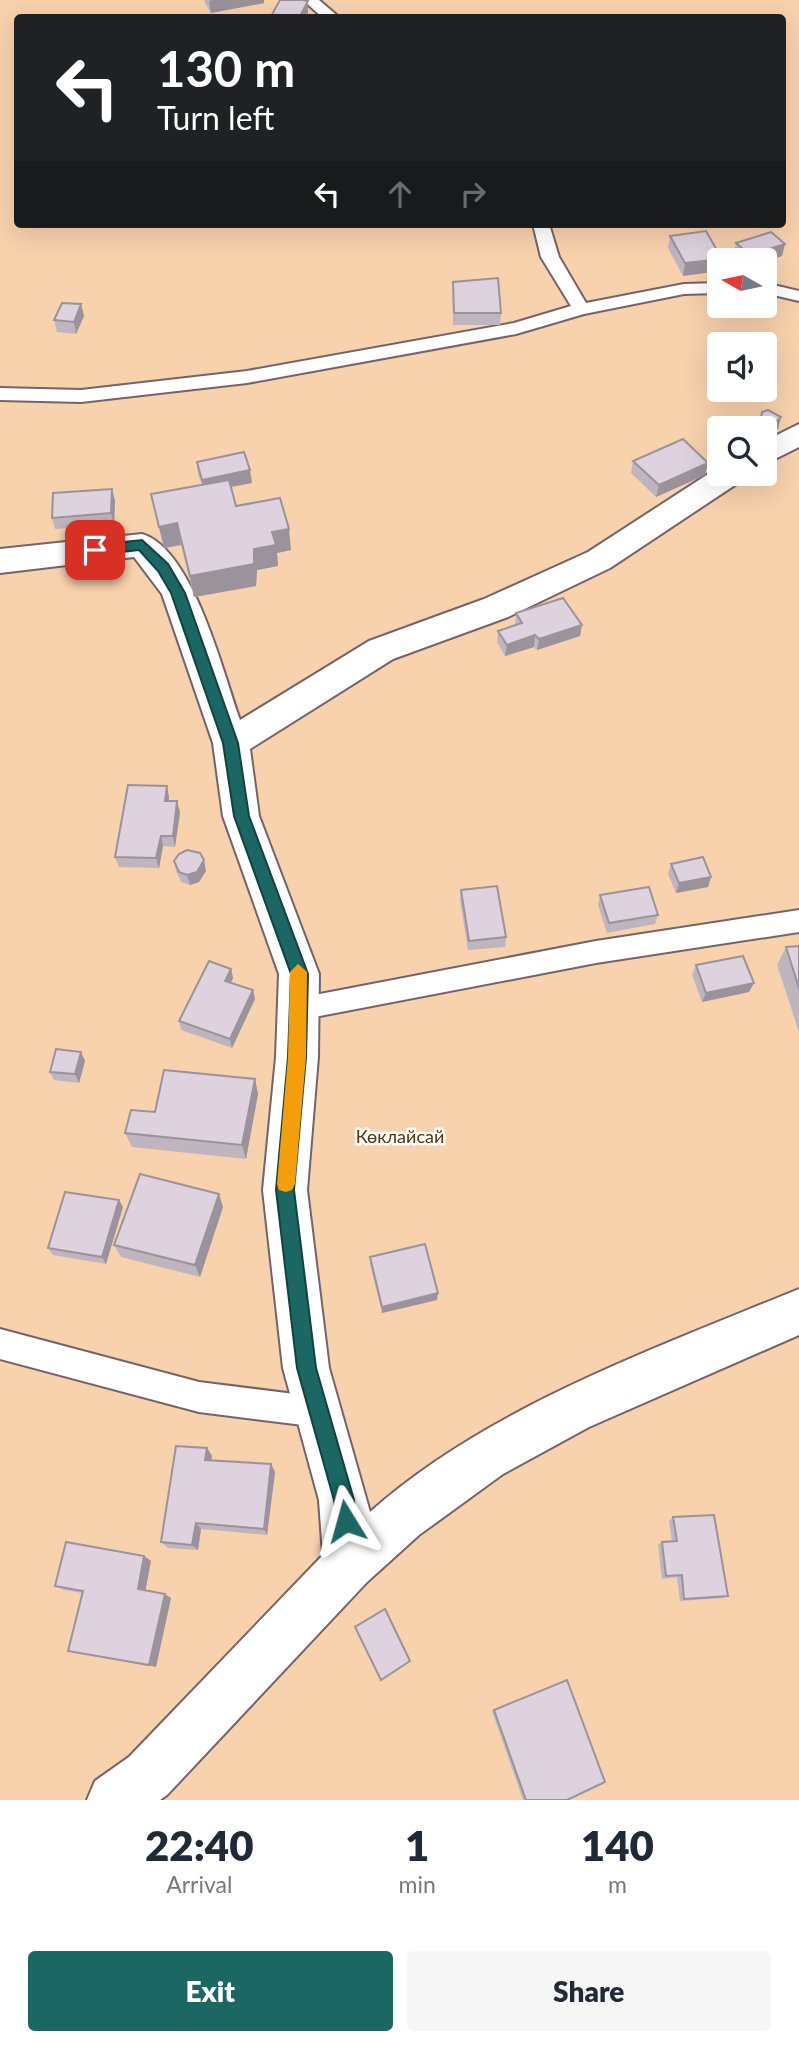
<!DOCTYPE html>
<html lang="en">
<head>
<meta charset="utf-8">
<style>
  body { margin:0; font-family:Lato,sans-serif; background:#f6f6f7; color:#1f2937; height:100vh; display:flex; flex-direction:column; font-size:26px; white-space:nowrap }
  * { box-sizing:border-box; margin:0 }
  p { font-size:23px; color:#747a83 }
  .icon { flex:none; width:38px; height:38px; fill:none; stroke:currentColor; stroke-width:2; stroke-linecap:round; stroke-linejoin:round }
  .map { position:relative; height:1800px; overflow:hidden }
  .details { display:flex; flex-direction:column; background:#fff; flex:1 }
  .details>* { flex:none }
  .top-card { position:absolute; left:14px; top:14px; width:772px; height:214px; border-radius:7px; box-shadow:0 7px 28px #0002; background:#202124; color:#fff; overflow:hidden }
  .needle { width:46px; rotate:279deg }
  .controls { position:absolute; left:707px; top:248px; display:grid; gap:14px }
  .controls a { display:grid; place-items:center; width:70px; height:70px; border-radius:7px; background:#fff; box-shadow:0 7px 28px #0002; font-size:35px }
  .pin { position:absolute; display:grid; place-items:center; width:60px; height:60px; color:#fff; margin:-30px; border-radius:14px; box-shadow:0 4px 10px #0006 }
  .me { position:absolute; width:77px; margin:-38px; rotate:352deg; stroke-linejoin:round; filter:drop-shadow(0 0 5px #0008) }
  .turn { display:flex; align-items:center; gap:24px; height:147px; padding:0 28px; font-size:32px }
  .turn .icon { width:91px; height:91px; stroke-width:2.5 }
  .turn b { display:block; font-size:49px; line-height:60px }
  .lanes { display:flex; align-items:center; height:66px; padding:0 28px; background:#0003; justify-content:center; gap:35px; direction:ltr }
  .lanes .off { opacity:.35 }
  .eta { display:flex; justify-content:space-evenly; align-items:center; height:119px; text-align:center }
  .eta b { font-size:42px; font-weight:800; line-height:49px }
  .primary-button { display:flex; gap:14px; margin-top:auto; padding:14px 28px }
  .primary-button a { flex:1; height:80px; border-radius:7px; background:#1a6763; color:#fff; font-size:28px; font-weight:800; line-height:80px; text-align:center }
  .primary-button a+a { background:#f6f6f7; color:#1f2937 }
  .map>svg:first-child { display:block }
  .green { fill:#f8d1ad; fill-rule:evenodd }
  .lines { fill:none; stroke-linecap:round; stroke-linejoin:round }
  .lane-casing { stroke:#746469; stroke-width:4 }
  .street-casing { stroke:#746469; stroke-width:4 }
  .lane { fill:#fff; fill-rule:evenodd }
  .street { fill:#fff; fill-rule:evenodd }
  .wall { fill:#beb5bf }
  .shaded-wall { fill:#9b939b }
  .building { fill:#ddd2de; stroke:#9b939b; stroke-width:2 }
  .route { fill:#1a6763; stroke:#114340; stroke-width:2 }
  .slow { fill:#f59e0b }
  .labels { text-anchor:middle; stroke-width:5; stroke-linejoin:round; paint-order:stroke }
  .park-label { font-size:18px; fill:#54330d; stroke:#fff }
</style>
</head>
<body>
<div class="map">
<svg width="799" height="1800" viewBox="0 0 799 1800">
  <rect width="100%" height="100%" fill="#fdebf0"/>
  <path class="green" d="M 0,0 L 799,0 L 799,1800 L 0,1800 ZM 18,18 L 782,18 L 782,224 L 18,224 ZM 719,261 L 765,261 L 765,306 L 719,306 ZM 719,345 L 765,345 L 765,390 L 719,390 ZM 719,429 L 765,429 L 765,474 L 719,474 Z"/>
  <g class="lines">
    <defs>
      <g id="lane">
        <polygon points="303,0 319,0 340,18 323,18"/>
        <polygon points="533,224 549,224 559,257 586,303 684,284 719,283 719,293 684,294 584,314 516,334 247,383 81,402 0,400 0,388 81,390 247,371 514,323 571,306 541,257"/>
        <polygon points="765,283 799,291 799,301 765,293"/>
        <polygon points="799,910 799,932 596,963 299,1020 290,1017 286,1009 290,1001 299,998 596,941"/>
        <polygon points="0,1329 199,1382 319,1397 330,1401 334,1412 330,1423 319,1427 199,1412 0,1359"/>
      </g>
      <g id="street">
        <polygon points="799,424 799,447 765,464 765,441"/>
        <path d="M 719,467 L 719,474 L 745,474 L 741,481 L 610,568 L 508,617 L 393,659 L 250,749 L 259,816 L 319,974 L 318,1057 L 307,1190 L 329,1368 L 370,1512 C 486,1408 656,1348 799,1289 L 799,1335 L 589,1427 L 503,1474 L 419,1535 L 367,1582 L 167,1795 L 160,1800 L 87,1800 L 95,1781 L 129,1757 L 323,1555 L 319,1500 L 283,1368 L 263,1190 L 276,1057 L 279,974 L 223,816 L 213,743 L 162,594 L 134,557 L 0,573 L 0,549 L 142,534 C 193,549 223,673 240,720 L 369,641 L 484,599 L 588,552 Z"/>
      </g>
    </defs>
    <use href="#lane" class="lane-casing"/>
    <use href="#street" class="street-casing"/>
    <use href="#lane" class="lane"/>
    <use href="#street" class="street"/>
  </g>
  <g class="wall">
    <polygon points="204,0 264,0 264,3 211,13 205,3"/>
    <polygon points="670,236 719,271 683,276 668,248"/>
    <polygon points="736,243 782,256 765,261 739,261 733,255"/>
    <polygon points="453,282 501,313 500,325 453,325"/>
    <polygon points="81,304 84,316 76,334 57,332 54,320"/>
    <polygon points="762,412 781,417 778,429 771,435 765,433 765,429 758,429"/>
    <polygon points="633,461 708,463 705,475 656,497 631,473"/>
    <polygon points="197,462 252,483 231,487 236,506 291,550 277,553 278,566 257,570 256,586 194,597 181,545 164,548 151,494 202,485 198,474"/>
    <polygon points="112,489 115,501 114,525 55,529 52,518"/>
    <polygon points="516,613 580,636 537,650 534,647 505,656 497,642 498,631 515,625"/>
    <polygon points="169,797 169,801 180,812 175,847 163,846 159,868 119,867 115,857"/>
    <polygon points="174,861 206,871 199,882 190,885 181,882 176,871"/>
    <polygon points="671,864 711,877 708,887 676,893 668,874"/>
    <polygon points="461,890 506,937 505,947 468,950 460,900"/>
    <polygon points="600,895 658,915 655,924 607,933 598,905"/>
    <polygon points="799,946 799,1032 777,965 786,947"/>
    <polygon points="696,965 749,992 702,1002 692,975"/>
    <polygon points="231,969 233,978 231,983 255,999 232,1048 181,1030 179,1021"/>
    <polygon points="85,1061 79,1083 54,1080 50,1072"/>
    <polygon points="255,1079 258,1094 246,1159 132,1147 125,1133 155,1112"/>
    <polygon points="123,1207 106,1264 53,1255 48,1248"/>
    <polygon points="223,1207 200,1277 121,1257 114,1245"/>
    <polygon points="370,1257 437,1300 382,1313 370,1264"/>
    <polygon points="207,1448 212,1456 211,1460 275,1472 267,1535 201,1529 198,1550 168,1548 161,1542"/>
    <polygon points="673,1517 728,1596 723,1598 680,1601 677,1577 662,1579 658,1545 662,1542 672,1541 669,1521"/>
    <polygon points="144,1556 151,1561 145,1590 171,1598 156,1667 68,1651 82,1593 64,1590 55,1586"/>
    <polygon points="567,1680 567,1800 523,1800 492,1711"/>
  </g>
  <g class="shaded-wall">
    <polygon points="212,0 264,0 264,3 211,13 209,1"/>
    <polygon points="308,1 308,13 306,18 299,18"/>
    <polygon points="785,244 782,256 765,262 765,261 748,261 750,255"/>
    <polygon points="722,259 721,261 719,261 719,271 683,276 685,263"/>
    <polygon points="81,304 84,316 76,334 74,322"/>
    <polygon points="781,417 778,429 771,435 775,423"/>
    <polygon points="708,463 705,475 656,497 659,485"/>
    <polygon points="250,470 252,483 204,492 202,480"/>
    <polygon points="112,489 115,501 114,525 111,513"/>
    <polygon points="177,523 181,545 164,548 159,527"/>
    <polygon points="289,529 291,550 277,553 278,566 257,570 256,586 194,597 190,576 254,549 272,532"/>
    <polygon points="582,625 580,636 537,650 539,639"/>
    <polygon points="535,635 534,647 505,656 507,645"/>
    <polygon points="167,786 169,797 167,811 165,801"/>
    <polygon points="177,801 180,812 175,847 173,836"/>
    <polygon points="161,836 163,846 159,868 156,858"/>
    <polygon points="204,860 206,871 199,882 190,885 187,875"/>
    <polygon points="711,877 708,887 676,893 679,883"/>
    <polygon points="231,969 233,978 227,990 225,981"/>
    <polygon points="754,983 749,992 702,1002 706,993"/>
    <polygon points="253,990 255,999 232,1048 230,1039"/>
    <polygon points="81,1052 85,1061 79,1083 75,1074"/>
    <polygon points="255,1079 258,1094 246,1159 242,1145"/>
    <polygon points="219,1194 223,1207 200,1277 195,1265"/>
    <polygon points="119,1200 123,1207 106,1264 102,1257"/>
    <polygon points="438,1293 437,1300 382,1313 382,1307"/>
    <polygon points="207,1448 212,1456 210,1467 205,1460"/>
    <polygon points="271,1464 275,1472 267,1535 264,1529"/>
    <polygon points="196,1523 201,1529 198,1550 192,1545"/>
    <polygon points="144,1556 151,1561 145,1593 138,1589"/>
    <polygon points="165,1594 171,1598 156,1667 149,1665"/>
  </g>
  <g class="building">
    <polygon points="280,0 303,0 308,1 299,18 270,18"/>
    <polygon points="706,231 722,259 685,263 670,236"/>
    <polygon points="771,232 785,244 750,255 736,243"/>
    <polygon points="498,278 501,313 454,313 453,282"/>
    <polygon points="62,303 81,304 74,322 54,320"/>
    <polygon points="768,410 781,417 775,423 761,418 762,412"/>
    <polygon points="683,439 708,463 659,485 633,461"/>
    <polygon points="244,452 250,470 202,480 197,462"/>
    <polygon points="229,480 236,506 280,498 289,529 272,532 276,545 254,549 254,564 190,576 177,523 159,527 151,494"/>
    <polygon points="112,489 111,513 52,518 53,493"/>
    <polygon points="563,598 582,625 539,639 535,635 507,645 498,631 522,623 516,613"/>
    <polygon points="128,785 167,786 165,801 177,801 173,836 161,836 156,858 115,857"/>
    <polygon points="187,850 200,853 204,860 197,872 187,875 179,872 174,861 179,854"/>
    <polygon points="703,857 711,877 679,883 671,864"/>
    <polygon points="497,886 506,937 469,941 461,890"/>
    <polygon points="649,887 658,915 609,923 600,895"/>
    <polygon points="799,946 799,988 786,947"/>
    <polygon points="743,956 754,983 706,993 696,965"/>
    <polygon points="209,961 231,969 225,981 253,990 230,1039 179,1021"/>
    <polygon points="56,1049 81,1052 75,1074 50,1072"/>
    <polygon points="164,1070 255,1079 242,1145 125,1133 131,1110 155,1112"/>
    <polygon points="140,1174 219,1194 195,1265 114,1245"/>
    <polygon points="65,1192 119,1200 102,1257 48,1248"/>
    <polygon points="425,1244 438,1293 382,1307 370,1257"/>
    <polygon points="176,1446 207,1448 205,1460 271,1464 264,1529 196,1523 192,1545 161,1542"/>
    <polygon points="714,1515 728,1596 684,1599 682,1575 666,1576 662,1542 677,1541 673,1517"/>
    <polygon points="66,1542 144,1556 138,1589 165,1594 149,1665 68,1651 83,1591 55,1586"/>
    <polygon points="385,1609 410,1661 381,1680 355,1627"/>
    <polygon points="567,1680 605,1782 567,1800 526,1800 494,1710"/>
  </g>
  <polygon class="route" points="142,540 168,564 185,593 238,743 249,816 308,974 306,1057 294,1190 316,1368 354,1500 356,1521 353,1529 346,1532 338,1529 334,1500 297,1368 276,1190 288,1057 291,974 234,816 223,743 171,593 158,571 139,550 95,555 88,550 95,545"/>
  <polygon class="slow" points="298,964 307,972 306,1057 295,1184 292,1190 286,1192 279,1190 277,1184 288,1057 290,972"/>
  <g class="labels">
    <g class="park-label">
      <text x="400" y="1143">Көклайсай</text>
    </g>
  </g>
</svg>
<div class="controls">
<a><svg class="needle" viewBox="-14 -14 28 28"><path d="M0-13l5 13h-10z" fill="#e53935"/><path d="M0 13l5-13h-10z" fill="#747a83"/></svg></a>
<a><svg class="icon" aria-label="sound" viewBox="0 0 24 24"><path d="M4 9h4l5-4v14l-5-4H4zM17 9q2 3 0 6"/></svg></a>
<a><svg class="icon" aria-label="search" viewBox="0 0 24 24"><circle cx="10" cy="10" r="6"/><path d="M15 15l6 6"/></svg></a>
</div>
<div class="pin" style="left:95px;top:550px;background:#d93025"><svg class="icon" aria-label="arrive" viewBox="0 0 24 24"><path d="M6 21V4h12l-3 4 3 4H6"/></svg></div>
<svg class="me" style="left:346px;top:1521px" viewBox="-20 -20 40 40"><path d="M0-17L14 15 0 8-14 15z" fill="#1a6763" stroke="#fff" stroke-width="4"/></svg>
<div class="top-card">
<div class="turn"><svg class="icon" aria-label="left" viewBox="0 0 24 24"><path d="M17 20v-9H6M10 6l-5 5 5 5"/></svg><div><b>130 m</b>Turn left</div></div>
<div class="lanes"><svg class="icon" aria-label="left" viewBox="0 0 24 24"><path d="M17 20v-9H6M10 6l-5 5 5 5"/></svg><svg class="icon off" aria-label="ahead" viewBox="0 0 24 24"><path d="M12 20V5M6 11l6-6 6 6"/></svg><svg class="icon off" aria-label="right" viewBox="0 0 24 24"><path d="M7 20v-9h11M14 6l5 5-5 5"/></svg></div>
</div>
</div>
<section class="details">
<div class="eta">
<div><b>22:40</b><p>Arrival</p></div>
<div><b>1</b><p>min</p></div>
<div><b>140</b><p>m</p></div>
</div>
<div class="primary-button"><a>Exit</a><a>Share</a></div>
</section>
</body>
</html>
